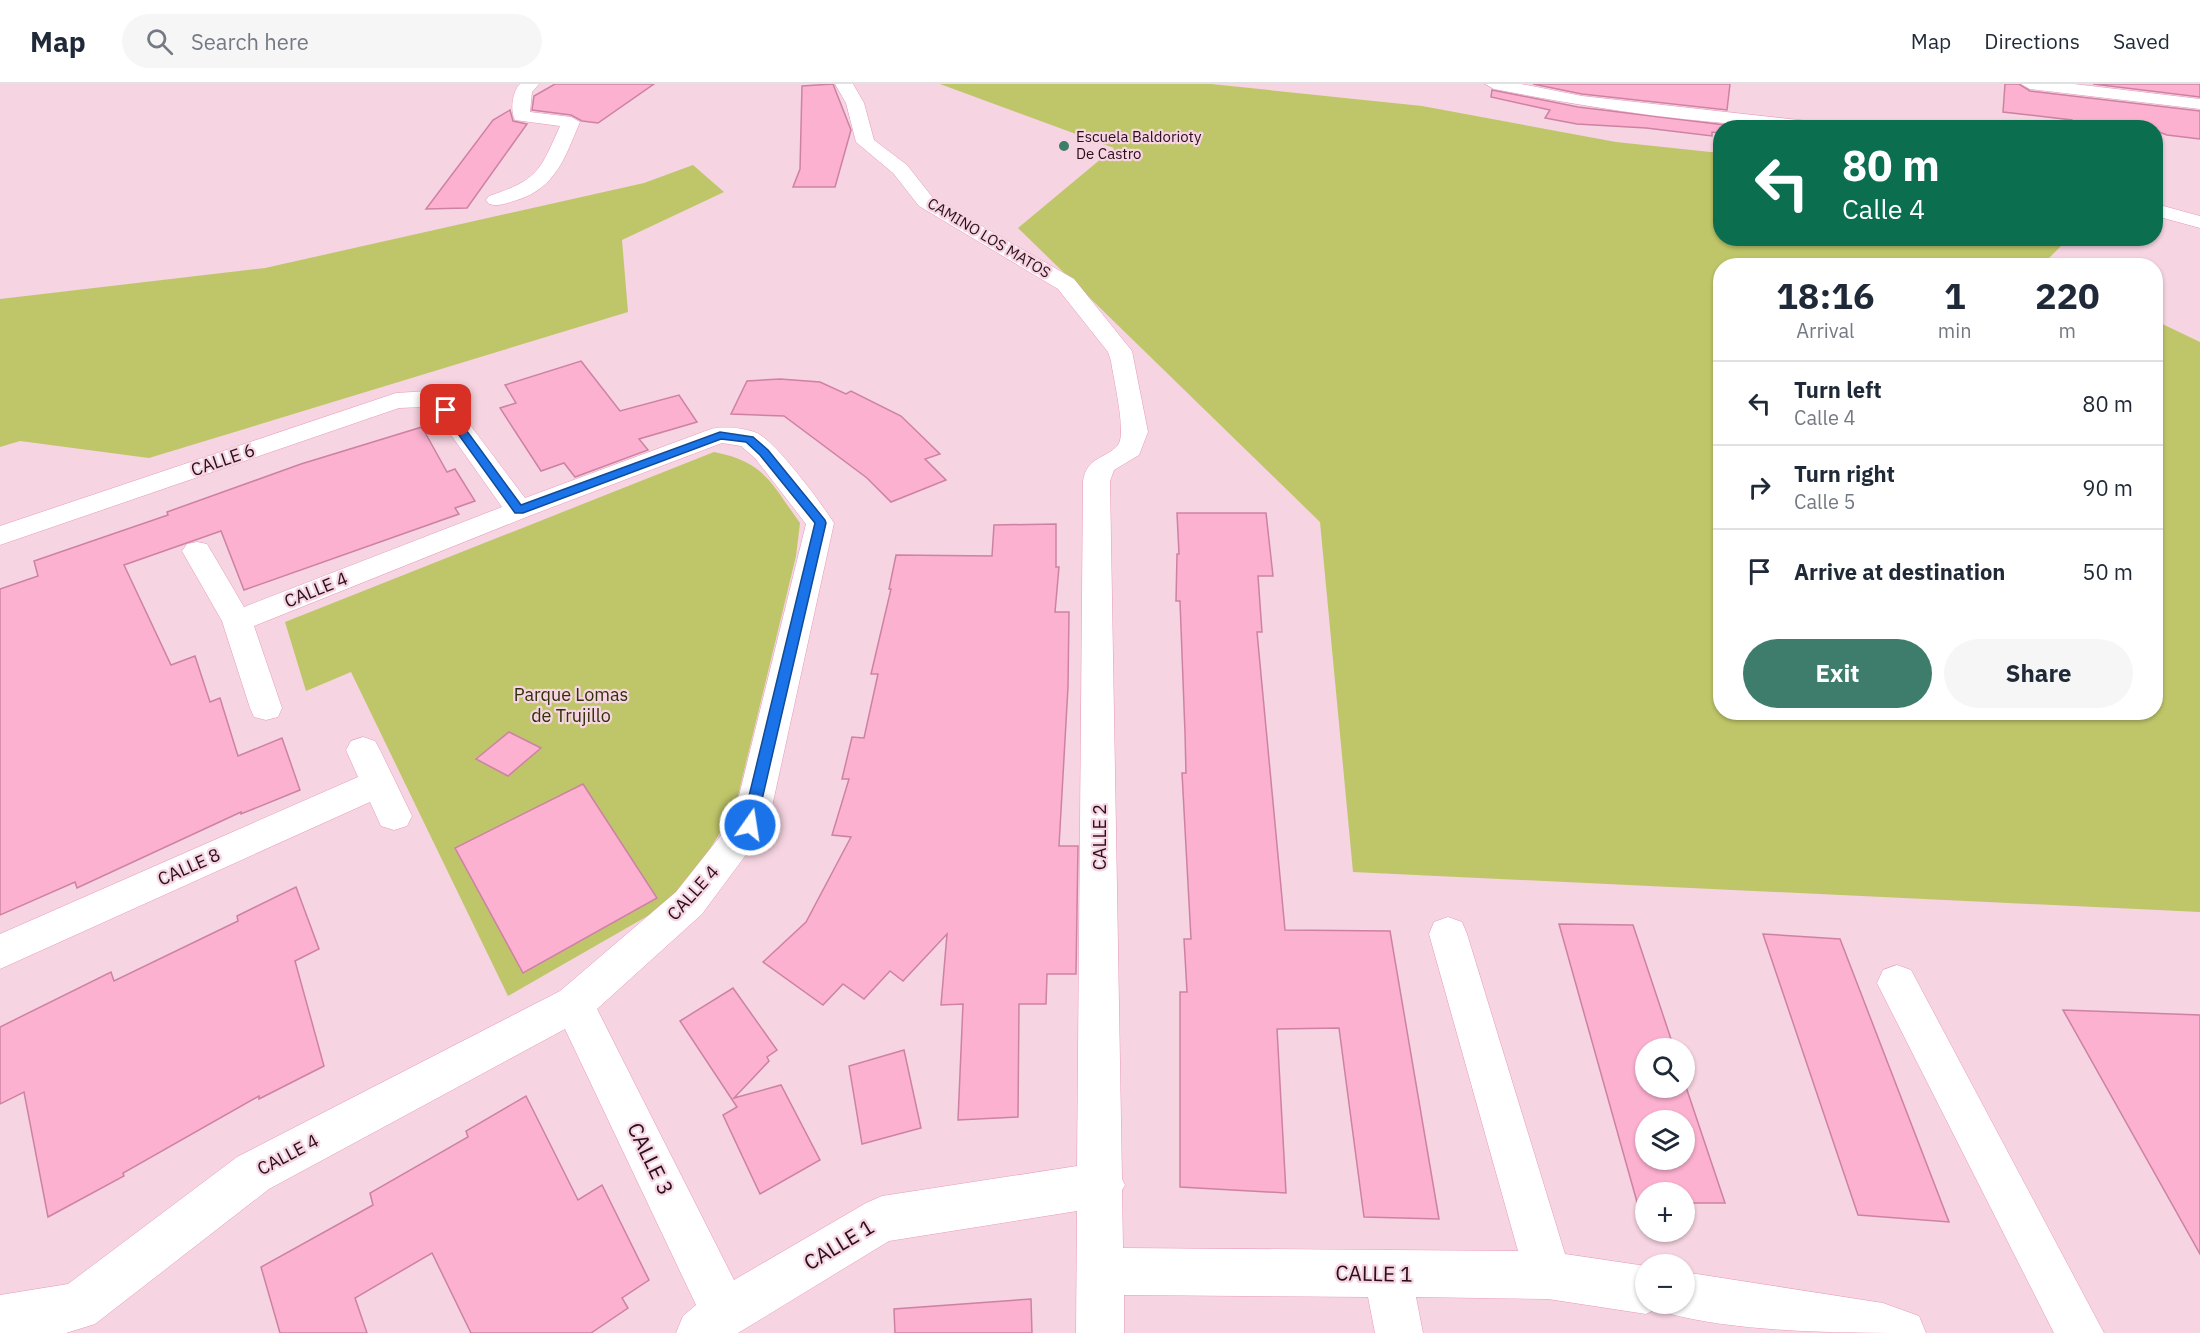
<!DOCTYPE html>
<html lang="en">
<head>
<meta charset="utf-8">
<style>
  body { margin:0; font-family:"IBM Plex Sans",sans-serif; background:#f6f6f7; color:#1f2937; height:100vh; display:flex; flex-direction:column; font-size:22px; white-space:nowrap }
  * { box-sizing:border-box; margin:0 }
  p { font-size:20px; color:#747a83 }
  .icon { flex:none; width:33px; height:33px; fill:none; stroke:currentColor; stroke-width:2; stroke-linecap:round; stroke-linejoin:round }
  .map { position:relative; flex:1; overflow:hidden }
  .sheet { position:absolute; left:1713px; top:174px; width:450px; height:462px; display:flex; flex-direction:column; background:#fff; border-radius:24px; box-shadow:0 2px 4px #0004 }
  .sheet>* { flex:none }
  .banner { position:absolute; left:1713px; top:36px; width:450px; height:126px; border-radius:24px; box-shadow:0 2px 4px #0004; background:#0b6e4f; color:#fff; overflow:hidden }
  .controls { position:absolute; left:1635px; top:954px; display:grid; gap:12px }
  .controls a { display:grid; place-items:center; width:60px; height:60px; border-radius:50%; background:#fff; box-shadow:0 2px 4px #0004; font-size:30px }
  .pin { position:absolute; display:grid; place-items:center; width:51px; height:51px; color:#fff; margin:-26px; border-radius:12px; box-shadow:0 3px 9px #0006 }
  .me { position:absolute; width:66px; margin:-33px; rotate:13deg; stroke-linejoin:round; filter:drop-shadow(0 0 4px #0008) }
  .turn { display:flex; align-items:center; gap:21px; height:126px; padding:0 30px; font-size:27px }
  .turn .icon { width:78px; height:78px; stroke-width:2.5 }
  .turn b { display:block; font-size:42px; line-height:51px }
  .eta { display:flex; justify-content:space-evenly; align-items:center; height:102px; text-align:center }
  .eta b { font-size:36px; font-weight:700; line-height:42px }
  .action { display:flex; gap:12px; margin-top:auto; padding:12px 30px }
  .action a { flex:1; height:69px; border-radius:36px; background:#3e7d6b; color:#fff; font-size:24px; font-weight:700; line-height:69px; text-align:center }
  .action a+a { background:#f6f6f7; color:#1f2937 }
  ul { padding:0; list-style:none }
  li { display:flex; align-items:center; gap:18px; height:84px; padding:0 30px; border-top:2px solid #e0e1e3 }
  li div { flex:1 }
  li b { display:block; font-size:22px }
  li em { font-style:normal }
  header { display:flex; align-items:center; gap:36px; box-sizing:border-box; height:84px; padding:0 30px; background:#fff; border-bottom:2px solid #e0e1e3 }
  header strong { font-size:28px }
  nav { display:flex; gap:33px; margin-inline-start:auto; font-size:21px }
  .search { width:420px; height:54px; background:#f6f6f7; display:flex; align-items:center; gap:15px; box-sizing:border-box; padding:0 21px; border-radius:33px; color:#747a83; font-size:22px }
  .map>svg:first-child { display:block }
  .green { fill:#bfc669 }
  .building { fill:#fcb1d0; stroke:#ce82a3; stroke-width:1.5; fill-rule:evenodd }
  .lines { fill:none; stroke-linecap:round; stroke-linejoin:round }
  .minor-casing { stroke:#e899bb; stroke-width:1 }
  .minor { fill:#fff; fill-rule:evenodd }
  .route { fill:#1a73e8; stroke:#114b97; stroke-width:1.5 }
  .poi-dot { fill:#3e7d6b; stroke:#f6d4e1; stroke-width:2 }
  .labels { text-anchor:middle; stroke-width:4.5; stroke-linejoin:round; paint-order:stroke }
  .far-poi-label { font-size:15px; fill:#2b0e1c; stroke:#f6d4e1; text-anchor:start }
  .far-street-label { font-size:15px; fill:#2b0e1c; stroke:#f6d4e1 }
  .street-label { font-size:18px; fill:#2b0e1c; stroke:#f6d4e1 }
  .park-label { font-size:18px; fill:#2f3108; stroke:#f6d4e1 }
  .near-street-label { font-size:21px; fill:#2b0e1c; stroke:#f6d4e1 }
</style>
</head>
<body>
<header>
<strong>Map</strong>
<div class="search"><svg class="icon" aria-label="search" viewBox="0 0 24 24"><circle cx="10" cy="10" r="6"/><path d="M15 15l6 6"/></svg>Search here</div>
<nav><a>Map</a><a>Directions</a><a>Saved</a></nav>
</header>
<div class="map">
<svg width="2200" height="1249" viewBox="0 0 2200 1249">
  <rect width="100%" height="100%" fill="#f6d4e1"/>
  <g class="green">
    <polygon points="940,0 1211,0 1422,22 1616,58 1720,69 1720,154 2068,155 2042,181 1720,182 1720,628 2156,628 2156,237 2200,258 2200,828 1353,788 1320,438 1018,144 1114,64"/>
    <polygon points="693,81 724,108 622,156 628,228 149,374 20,357 0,363 0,215 265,184 644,99"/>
    <path d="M 714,368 C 765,378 771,399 800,439 L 796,472 L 735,724 L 702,778 L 665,822 L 508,912 L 351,588 L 306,607 L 285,538 Z"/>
  </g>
  <g class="building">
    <polygon points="555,0 654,0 598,39 582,37 571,31 532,26 534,12"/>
    <polygon points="833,0 851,46 835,103 793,103 800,85 802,2"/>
    <polygon points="1533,0 1730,0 1727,26 1582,10"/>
    <polygon points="2005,0 2019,0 2030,7 2200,27 2200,55 2167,51 2156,47 2156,44 2107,44 2073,39 2072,36 2003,28"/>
    <polygon points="2093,0 2200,0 2200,13"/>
    <polygon points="1492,6 1578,23 1725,41 1725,44 1720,44 1720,49 1712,48 1712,52 1646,44 1577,40 1545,34 1550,26 1491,13"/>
    <polygon points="510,26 513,37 527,40 467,124 426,125 493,36"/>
    <polygon points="581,277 620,327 679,311 697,338 639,355 648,366 575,393 564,379 541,387 500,324 516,319 505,301"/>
    <polygon points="780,295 820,298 846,310 851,307 901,332 940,370 925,375 946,396 891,418 867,394 784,332 731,330 747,297"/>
    <polygon points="422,343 447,388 455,385 475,417 455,424 459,430 244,506 221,447 124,481 171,581 195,572 210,618 220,614 238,672 282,654 300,706 241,730 241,728 77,804 75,798 0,831 0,505 38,492 34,477 168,431 167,428 301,380"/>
    <polygon points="1177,429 1266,429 1273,492 1258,492 1262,548 1257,548 1285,846 1390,847 1439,1135 1364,1133 1339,944 1277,945 1286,1109 1180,1103 1180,908 1187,908 1184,855 1191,855 1182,689 1186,689 1185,649 1180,517 1176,517 1177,470 1179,470"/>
    <polygon points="1056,440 1056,483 1059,483 1055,528 1069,528 1068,603 1059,762 1078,762 1076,890 1047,890 1046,920 1019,920 1018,1033 958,1036 963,920 941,921 947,850 903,897 890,887 864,915 843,900 823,921 763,878 806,838 851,753 832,751 849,695 842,695 852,653 864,654 878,590 871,590 891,505 889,505 896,471 992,472 994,441"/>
    <polygon points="509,648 541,664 508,692 476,675"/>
    <polygon points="583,700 657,814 523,889 455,764"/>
    <polygon points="296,803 319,865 295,877 324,982 259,1015 259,1012 123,1089 124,1092 48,1133 24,1008 0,1020 0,943 111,888 114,897 238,837 237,832"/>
    <path d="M 1559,840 L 1633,841 L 1674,964 L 1646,964 L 1646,1004 L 1684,1004 L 1684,997 L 1725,1119 L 1684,1119 L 1684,1108 L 1646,1108 L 1646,1118 L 1637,1118 ZM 1646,1036 L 1684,1036 L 1684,1076 L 1646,1076 Z"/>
    <polygon points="1763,850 1840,855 1949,1138 1858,1131"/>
    <polygon points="733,904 777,966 767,973 769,977 734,1014 781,1001 820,1076 760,1110 723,1031 737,1023 680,937"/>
    <polygon points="2063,926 2200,931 2200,1170"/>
    <polygon points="904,966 921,1044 862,1060 849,982"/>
    <polygon points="526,1012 578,1116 602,1101 649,1196 622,1214 628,1224 591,1249 471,1249 432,1169 355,1214 367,1249 280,1249 261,1183 373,1121 370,1109 468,1053 466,1047"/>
    <polygon points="1031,1215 1032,1249 895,1249 894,1225"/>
  </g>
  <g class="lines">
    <defs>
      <g id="minor">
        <path d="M 520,0 L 539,0 L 532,8 L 530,28 L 571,33 L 580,38 C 565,73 556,104 517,116 C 507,119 499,123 489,120 L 486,116 L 489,112 C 538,96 540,87 560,42 L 515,36 C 510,27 512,8 520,0 Z"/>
        <path d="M 835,0 L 853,0 L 864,19 L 874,56 L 907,81 L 933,114 L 1074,195 L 1132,267 L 1148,348 L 1139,371 L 1114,386 L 1110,397 L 1122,1095 L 1125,1101 L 1122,1106 L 1123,1164 L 1518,1167 L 1429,850 L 1434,838 L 1448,833 L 1462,838 L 1467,850 L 1565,1170 L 1646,1182 L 1646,1220 L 1684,1220 L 1684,1188 L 1883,1219 L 1919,1232 L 1926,1249 C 1849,1249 1738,1249 1667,1229 L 1664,1221 L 1646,1230 L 1548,1215 L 1416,1213 L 1423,1249 L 1375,1249 L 1368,1213 L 1124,1211 L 1124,1249 L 1076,1249 L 1077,1127 L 889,1157 L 738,1249 L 676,1249 L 683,1232 L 696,1221 L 565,945 L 269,1105 L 95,1240 L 66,1249 L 0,1249 L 0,1211 L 68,1200 L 237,1073 L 560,907 L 676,808 L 733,736 L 806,440 L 755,374 L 741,362 L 722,359 L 529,432 L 254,542 L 282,624 L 278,633 L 266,636 L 254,633 L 250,624 L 222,537 L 182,467 L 187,460 L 197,458 L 207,460 L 244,523 L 502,423 L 437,331 L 423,323 L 399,324 L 0,461 L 0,442 L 396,309 L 428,307 L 455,321 L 525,414 L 711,345 C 724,342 745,344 757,349 C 776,358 822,420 834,439 L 768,741 L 702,830 L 597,925 L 734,1196 L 866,1119 L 882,1112 L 1077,1082 L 1083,397 C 1088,371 1105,376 1118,361 C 1127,349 1113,293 1111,277 L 1108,268 L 1058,205 L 919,122 L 893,89 L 856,58 L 846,19 Z"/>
        <path d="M 1485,0 L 1521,0 L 1582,12 L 1826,39 L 1835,44 C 1721,44 1606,27 1494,5 Z"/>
        <polygon points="2021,0 2074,0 2200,15 2200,25 2030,5"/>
        <polygon points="2156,120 2200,132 2200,144 2156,132"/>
        <polygon points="363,653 375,657 380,666 412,732 407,742 394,746 381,742 370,718 0,885 0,850 358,693 346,666 351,657"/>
        <polygon points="1897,881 1911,886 2104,1249 2054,1249 1877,899 1883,886"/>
      </g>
    </defs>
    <use href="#minor" class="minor-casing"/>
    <use href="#minor" class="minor"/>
  </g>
  <polygon class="route" points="443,324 450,324 521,421 720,348 753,353 768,366 825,436 826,439 755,746 744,746 742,741 815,439 760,371 746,358 721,355 523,429 515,429 443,329"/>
  <circle class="poi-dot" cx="1064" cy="62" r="6"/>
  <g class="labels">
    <g class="far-poi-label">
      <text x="1076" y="58">Escuela Baldorioty<tspan x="1076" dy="17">De Castro</tspan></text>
    </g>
    <g class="far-street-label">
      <text transform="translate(989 154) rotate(31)" y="5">CAMINO LOS MATOS</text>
    </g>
    <g class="street-label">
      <text transform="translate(223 376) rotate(-19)" y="6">CALLE 6</text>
      <text transform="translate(316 506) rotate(-22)" y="6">CALLE 4</text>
      <text transform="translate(1100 753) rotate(-90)" y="6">CALLE 2</text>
      <text transform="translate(189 783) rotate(-24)" y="6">CALLE 8</text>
      <text transform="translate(693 809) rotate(-48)" y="6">CALLE 4</text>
      <text transform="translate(288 1071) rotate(-28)" y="6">CALLE 4</text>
    </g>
    <g class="park-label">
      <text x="571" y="617">Parque Lomas<tspan x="571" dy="21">de Trujillo</tspan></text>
    </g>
    <g class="near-street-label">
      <text transform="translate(650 1075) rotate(64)" y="7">CALLE 3</text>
      <text transform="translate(839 1161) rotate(-31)" y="7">CALLE 1</text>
      <text transform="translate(1374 1190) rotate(1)" y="7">CALLE 1</text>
    </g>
  </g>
</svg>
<div class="controls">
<a><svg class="icon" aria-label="search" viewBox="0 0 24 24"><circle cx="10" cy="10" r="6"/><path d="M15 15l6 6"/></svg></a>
<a><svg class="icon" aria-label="layers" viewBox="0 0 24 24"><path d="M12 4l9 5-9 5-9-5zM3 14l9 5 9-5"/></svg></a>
<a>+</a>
<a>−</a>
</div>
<div class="pin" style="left:446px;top:326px;background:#d93025"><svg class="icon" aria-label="arrive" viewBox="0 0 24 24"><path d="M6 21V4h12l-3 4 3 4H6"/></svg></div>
<svg class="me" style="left:750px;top:741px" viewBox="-20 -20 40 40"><circle r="17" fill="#1a73e8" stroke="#fff" stroke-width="3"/><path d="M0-11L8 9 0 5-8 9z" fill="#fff"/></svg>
<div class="banner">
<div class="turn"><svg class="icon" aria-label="left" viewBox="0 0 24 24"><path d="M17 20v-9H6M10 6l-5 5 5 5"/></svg><div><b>80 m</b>Calle 4</div></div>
</div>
<section class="sheet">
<div class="eta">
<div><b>18:16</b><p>Arrival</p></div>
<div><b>1</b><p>min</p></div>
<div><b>220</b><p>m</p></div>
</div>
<ul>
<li><svg class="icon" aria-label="left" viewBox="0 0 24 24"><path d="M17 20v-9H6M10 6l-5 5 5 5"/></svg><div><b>Turn left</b><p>Calle 4</p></div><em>80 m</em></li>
<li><svg class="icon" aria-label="right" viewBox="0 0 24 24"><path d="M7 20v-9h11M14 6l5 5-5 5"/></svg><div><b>Turn right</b><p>Calle 5</p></div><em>90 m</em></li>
<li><svg class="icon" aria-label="arrive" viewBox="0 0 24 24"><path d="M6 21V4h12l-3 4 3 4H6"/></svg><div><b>Arrive at destination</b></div><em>50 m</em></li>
</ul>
<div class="action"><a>Exit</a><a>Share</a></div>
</section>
</div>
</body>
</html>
